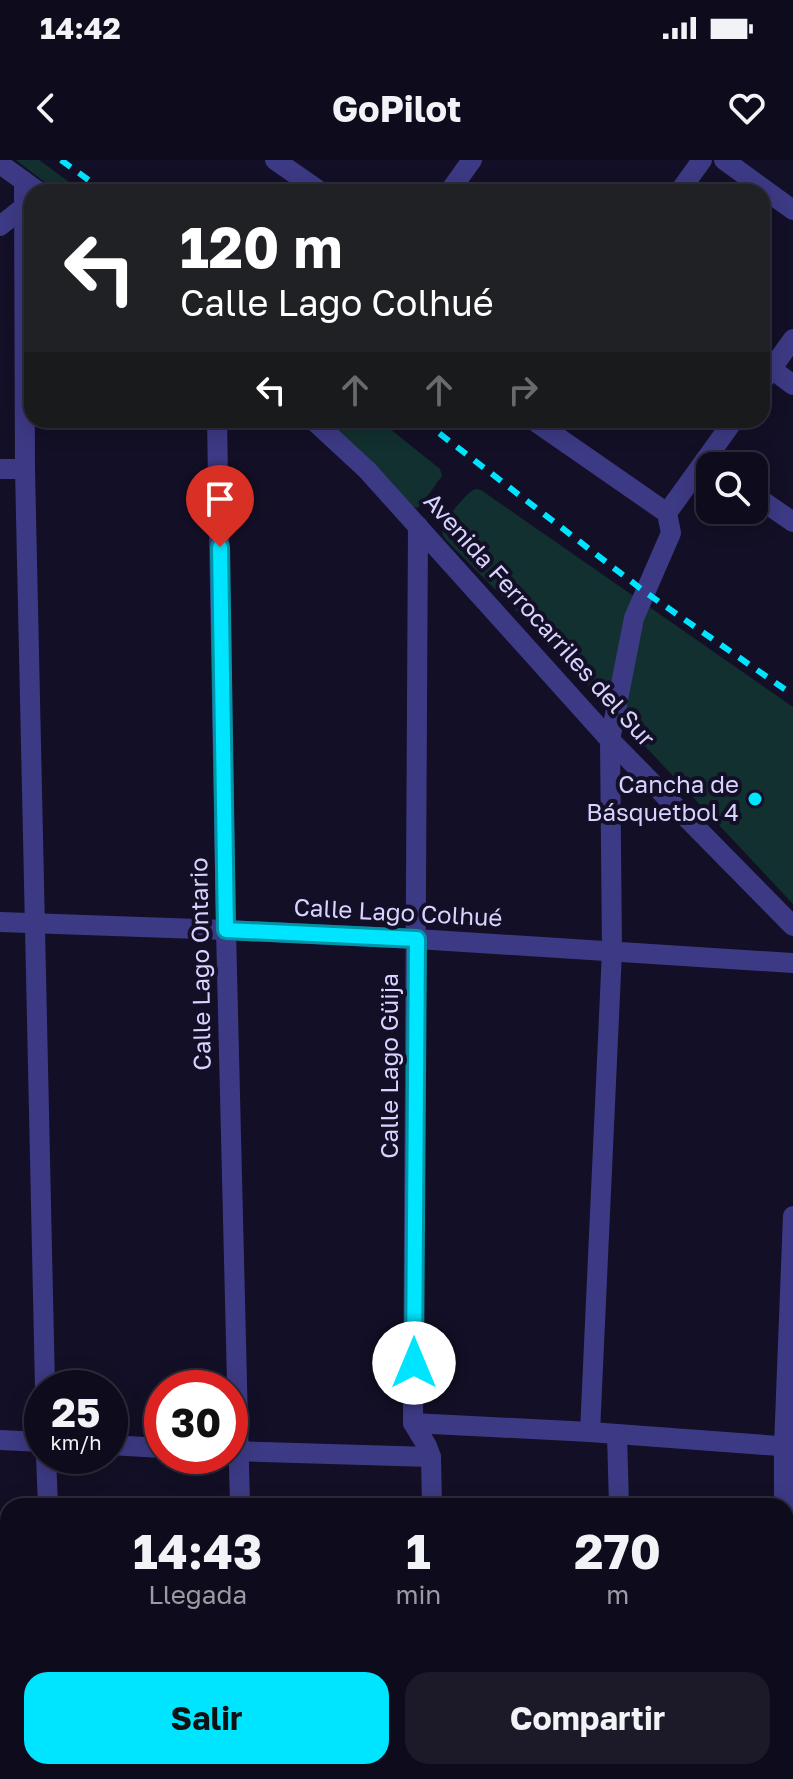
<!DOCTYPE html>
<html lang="es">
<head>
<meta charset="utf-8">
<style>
  body { margin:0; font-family:"Golos Text",sans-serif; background:#1c1929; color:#f1f3f6; height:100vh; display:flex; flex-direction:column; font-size:30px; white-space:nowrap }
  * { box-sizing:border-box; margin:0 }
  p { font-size:26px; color:#9b9ba3 }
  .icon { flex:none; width:44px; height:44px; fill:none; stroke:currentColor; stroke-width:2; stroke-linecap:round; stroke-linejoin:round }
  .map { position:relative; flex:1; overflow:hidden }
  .drawer { position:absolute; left:0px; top:1338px; width:794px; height:282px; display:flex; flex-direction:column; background:#0e0b1c; border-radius:24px 24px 0 0; box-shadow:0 4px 20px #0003,0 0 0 2px #2e2b3b }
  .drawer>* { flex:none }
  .top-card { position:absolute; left:24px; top:24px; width:746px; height:244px; border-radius:24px; box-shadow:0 4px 20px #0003,0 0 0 2px #2e2b3b; background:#202124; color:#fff; overflow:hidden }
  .fabs { position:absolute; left:696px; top:292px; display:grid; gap:16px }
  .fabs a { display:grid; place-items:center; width:72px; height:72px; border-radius:16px; background:#0e0b1c; box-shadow:0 4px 20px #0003,0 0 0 2px #2e2b3b; font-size:40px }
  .speed { position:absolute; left:24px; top:1210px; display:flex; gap:16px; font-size:40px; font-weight:700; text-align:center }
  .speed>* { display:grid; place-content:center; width:104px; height:104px; border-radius:50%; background:#0e0b1c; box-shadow:0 4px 20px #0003,0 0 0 2px #2e2b3b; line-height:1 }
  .speed small { font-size:20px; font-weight:400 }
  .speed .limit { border:12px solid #d22; background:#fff; color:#111 }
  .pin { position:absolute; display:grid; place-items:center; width:68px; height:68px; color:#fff; margin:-82px -34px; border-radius:50% 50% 50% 0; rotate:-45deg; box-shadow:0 0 8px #0007 }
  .pin .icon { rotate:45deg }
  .me { position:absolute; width:88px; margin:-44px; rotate:0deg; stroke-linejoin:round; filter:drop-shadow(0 0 6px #0008) }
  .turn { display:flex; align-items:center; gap:28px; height:168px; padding:0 24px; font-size:36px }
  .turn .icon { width:104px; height:104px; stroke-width:2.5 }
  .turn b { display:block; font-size:56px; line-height:68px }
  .lanes { display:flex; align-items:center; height:76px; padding:0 24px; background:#0003; justify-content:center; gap:40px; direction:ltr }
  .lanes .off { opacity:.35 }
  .eta { display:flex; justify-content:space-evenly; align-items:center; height:136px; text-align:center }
  .eta b { font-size:48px; font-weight:700; line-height:56px }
  .button { display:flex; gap:16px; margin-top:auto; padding:16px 24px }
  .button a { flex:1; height:92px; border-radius:24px; background:#00e5ff; color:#111; font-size:32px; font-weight:700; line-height:92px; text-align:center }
  .button a+a { background:#1c1929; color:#f1f3f6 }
  .status { display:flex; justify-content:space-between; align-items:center; height:56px; padding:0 40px; background:#0e0b1c; direction:ltr }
  .status svg { height:22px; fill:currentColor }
  header { display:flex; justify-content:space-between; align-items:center; height:104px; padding:0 24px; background:#0e0b1c; font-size:36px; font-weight:700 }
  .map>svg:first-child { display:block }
  .green { fill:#12302f }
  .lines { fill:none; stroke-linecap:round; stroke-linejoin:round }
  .minor { stroke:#3d3a85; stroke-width:20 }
  .rail { stroke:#00e5ff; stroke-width:6; stroke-dasharray:12 10; stroke-linecap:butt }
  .route-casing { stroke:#0095a6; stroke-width:20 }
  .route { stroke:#00e5ff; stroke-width:14 }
  .poi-dot { fill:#00e5ff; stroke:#130f26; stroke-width:3 }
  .labels { text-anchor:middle; stroke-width:8; stroke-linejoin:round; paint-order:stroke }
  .street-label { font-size:24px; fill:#d9d4ff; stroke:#130f26 }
  .poi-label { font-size:24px; fill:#d9d4ff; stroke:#130f26; text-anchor:end }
</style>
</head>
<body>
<div class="status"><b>14:42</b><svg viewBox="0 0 49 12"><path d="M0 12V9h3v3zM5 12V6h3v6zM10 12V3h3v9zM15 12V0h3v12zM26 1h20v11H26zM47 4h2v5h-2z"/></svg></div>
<header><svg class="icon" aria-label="back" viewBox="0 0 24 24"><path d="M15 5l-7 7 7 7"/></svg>GoPilot<svg class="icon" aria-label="heart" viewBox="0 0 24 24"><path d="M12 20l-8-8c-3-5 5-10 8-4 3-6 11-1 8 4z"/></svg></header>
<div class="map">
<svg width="793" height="1619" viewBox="0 0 793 1619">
  <rect width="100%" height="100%" fill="#130f26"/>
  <g class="green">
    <polygon points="16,0 39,0 83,32 57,32"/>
    <polygon points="328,260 379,260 440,309 442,316 421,345 417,348 412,347"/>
    <path d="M 475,329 L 481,330 L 793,547 L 793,744 L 552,487 L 448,382 C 445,378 442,376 442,370 C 443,361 466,333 475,329 Z"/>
  </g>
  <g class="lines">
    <g class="minor">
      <polyline points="275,0 321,32"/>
      <polyline points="724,0 793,50"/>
      <polyline points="0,4 39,32"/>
      <polyline points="24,21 25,309 45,1228"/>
      <polyline points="449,32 472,0"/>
      <polyline points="679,32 702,0"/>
      <polyline points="0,66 24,47"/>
      <polyline points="772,209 793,225"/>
      <polyline points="762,222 793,179"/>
      <polyline points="217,260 226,770 240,1346"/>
      <polyline points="313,260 367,310 610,580 793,766"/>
      <polyline points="533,260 667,353"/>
      <polyline points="0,309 25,309"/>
      <polyline points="754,335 793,362"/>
      <polyline points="667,353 734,260"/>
      <polyline points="418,366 413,1263 427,1286 431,1297 432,1346"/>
      <polyline points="0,762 226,770 417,779 793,803"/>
      <polyline points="413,1263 590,1272 793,1287"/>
      <polyline points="590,1272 612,791 610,580 634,458 671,373 667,353"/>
      <polyline points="617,1274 619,1346"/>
      <polyline points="0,1280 42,1282"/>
      <polyline points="110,1285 162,1288"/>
      <polyline points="230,1291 431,1297"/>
      <polyline points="46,1296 48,1346"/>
      <polyline points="784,1346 784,1286 793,1056"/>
      <polyline points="54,1612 54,1619"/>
      <polyline points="248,1612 248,1619"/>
      <polyline points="438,1612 438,1619"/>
      <polyline points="628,1612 628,1619"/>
    </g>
    <g class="rail">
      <polyline points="61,0 105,32"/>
      <polyline points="422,260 645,432 793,535"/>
    </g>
  </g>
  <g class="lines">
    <defs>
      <polyline id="route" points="220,387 226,770 417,779 414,1203"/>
    </defs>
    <use href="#route" class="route-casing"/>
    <use href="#route" class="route"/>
  </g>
  <circle class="poi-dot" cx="755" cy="639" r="8"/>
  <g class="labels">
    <g class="street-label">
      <text transform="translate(539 460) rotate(48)" y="8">Avenida Ferrocarriles del Sur</text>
      <text transform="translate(398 753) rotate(3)" y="8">Calle Lago Colhué</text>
      <text transform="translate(201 804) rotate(-91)" y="8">Calle Lago Ontario</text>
      <text transform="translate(390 906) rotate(-90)" y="8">Calle Lago Güija</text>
    </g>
    <g class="poi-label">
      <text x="739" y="633">Cancha de<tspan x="739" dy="28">Básquetbol 4</tspan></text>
    </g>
  </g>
</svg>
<div class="fabs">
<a><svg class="icon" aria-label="search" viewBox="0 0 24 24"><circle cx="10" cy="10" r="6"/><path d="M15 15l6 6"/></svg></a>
</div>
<div class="speed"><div>25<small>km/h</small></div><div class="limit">30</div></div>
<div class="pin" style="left:220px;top:387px;background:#d93025"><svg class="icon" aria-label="arrive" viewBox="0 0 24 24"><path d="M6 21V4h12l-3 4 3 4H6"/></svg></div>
<svg class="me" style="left:414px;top:1203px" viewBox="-20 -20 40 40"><circle r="19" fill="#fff"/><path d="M0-13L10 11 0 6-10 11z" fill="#00e5ff"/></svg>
<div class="top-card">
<div class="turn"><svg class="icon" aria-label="left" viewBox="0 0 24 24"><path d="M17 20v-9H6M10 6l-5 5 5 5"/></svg><div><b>120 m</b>Calle Lago Colhué</div></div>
<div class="lanes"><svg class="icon" aria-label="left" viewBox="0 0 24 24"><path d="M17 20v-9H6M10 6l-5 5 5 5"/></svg><svg class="icon off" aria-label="ahead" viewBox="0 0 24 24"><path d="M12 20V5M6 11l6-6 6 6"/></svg><svg class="icon off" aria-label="ahead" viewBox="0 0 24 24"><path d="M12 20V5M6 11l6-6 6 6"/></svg><svg class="icon off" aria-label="right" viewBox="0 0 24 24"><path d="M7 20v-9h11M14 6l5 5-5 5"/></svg></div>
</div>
<section class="drawer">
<div class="eta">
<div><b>14:43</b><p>Llegada</p></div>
<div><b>1</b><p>min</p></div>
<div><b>270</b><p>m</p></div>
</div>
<div class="button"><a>Salir</a><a>Compartir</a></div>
</section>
</div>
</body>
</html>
